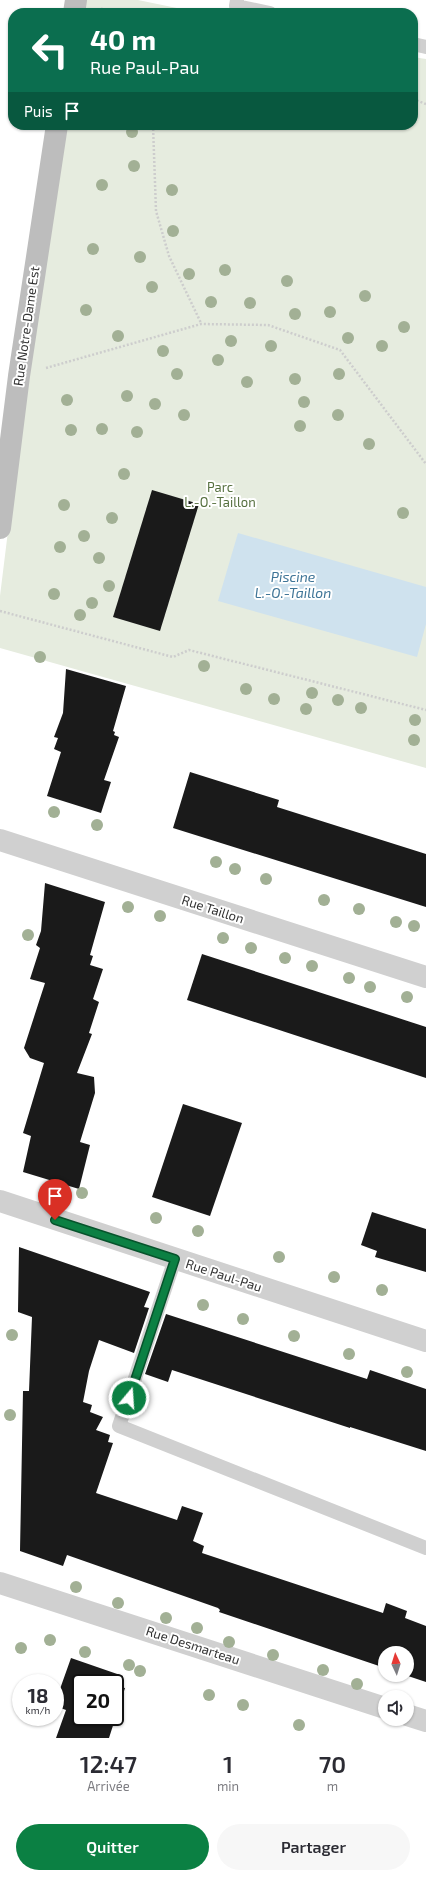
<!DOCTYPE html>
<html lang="fr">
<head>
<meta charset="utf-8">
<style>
  body { margin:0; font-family:"Exo 2",sans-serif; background:#f7f7f7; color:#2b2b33; height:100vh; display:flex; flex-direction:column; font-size:15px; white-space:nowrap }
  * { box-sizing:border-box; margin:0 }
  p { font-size:13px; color:#7c7c81 }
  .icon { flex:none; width:22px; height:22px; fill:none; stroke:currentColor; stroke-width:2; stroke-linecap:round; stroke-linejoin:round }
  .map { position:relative; height:1738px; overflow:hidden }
  .drawer { display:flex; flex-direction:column; background:#fff; flex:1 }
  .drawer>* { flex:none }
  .top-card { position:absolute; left:8px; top:8px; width:410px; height:122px; border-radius:16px; box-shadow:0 1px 3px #0004; background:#0b6e4f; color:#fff; overflow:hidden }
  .needle { width:26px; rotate:356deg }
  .buttons { position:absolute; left:378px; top:1646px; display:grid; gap:8px }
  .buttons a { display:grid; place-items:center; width:36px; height:36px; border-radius:50%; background:#fff; box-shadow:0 1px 3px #0004; font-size:20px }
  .speed { position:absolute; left:12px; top:1674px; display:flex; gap:8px; font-size:20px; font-weight:700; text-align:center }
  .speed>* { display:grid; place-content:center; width:52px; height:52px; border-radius:50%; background:#fff; box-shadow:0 1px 3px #0004; line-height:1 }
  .speed small { font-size:10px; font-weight:400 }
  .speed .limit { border:2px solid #111; border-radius:6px; background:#fff; color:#111 }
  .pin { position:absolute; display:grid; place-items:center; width:34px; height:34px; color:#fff; margin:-41px -17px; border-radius:50% 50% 50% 0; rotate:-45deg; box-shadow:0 0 4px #0007 }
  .pin .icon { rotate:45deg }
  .me { position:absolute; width:44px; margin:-22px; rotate:18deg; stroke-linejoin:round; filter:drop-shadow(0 0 3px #0008) }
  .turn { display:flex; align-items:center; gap:14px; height:84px; padding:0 16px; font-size:18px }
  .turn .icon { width:52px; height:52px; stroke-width:2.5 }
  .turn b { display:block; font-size:28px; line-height:34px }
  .then { display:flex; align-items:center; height:38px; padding:0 16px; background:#0003; gap:8px; font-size:15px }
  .eta { display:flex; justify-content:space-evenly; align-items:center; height:68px; text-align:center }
  .eta b { font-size:24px; font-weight:600; line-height:28px }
  .action { display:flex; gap:8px; margin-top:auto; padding:8px 16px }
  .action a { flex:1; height:46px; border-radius:24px; background:#0b8043; color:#fff; font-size:16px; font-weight:600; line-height:46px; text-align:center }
  .action a+a { background:#f7f7f7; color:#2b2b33 }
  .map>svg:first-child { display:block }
  .green { fill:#e6ecdf }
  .water { fill:#cfe2ee }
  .building { fill:#1a1a1a; fill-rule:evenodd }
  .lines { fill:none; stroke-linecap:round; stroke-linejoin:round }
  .path { stroke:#cdcdcd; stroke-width:2.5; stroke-dasharray:2 2; stroke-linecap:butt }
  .lane { stroke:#d0d0d0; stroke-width:14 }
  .street { stroke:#d0d0d0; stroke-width:22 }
  .secondary { stroke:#bdbdbd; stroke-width:22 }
  .tree { fill:#a2b095 }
  .route-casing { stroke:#07532c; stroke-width:10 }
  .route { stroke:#0b8043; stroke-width:7 }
  .labels { text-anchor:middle; stroke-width:4; stroke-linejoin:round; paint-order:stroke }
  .street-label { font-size:13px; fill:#333; stroke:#fff }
  .park-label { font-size:13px; fill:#56703f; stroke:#fff }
  .water-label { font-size:14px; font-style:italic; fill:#3f7597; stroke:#fff }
</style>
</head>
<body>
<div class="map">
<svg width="426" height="1738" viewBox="0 0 426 1738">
  <rect width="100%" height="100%" fill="#fff"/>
  <g class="green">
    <polygon points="84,0 138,0 201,13 82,13"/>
    <polygon points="413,57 426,59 426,768 0,648 0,596 27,377 65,125 413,125"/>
  </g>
  <polygon class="water" points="238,533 426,587 426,624 417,657 218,601"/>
  <g class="building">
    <polygon points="152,490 199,504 160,631 113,617"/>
    <polygon points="66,669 126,686 113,731 115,732 114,735 119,737 104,780 111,782 101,813 47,796 61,752 54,749 58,738 54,737 63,713"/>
    <polygon points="190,772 279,800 277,807 426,854 426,907 173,828"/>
    <polygon points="45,883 105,902 90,955 93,956 90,965 103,969 93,999 99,1002 89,1033 92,1034 77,1073 94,1077 95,1093 80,1142 90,1145 79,1189 23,1172 31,1136 23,1133 44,1063 30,1058 24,1048 45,983 30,979 40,948 36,945 41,931"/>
    <polygon points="202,954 426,1027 426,1078 187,1000"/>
    <polygon points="183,1104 242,1123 210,1216 152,1197"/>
    <polygon points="372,1212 426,1229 426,1272 375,1257 377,1251 361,1245"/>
    <polygon points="19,1247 150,1292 144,1307 149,1308 134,1353 99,1340 89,1371 83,1402 92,1405 90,1412 103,1417 96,1430 110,1435 108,1442 113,1443 96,1493 177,1520 182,1506 203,1513 193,1541 204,1546 202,1553 383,1613 386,1603 407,1611 405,1618 426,1626 426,1682 405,1675 407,1675 407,1653 385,1653 385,1668 219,1612 220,1610 218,1608 67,1555 63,1566 20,1551 23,1391 29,1391 32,1317 18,1312"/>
    <polygon points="166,1314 367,1379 370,1370 426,1389 426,1451 350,1427 350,1428 172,1370 168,1382 145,1374"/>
    <path d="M 71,1658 L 123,1676 L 119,1687 L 125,1688 L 109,1738 L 56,1738 L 66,1710 L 55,1706 L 55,1703 ZM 81,1683 L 115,1683 L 115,1717 L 81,1717 Z"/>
  </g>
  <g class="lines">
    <g class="path">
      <polyline points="101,8 104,13"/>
      <polyline points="413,99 426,104"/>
      <polyline points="153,125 156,211 169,256 201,323"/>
      <polyline points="46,368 201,324 268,325 340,350 426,464"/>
      <polyline points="0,611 173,657 189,650 426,710"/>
    </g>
    <g class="lane">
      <polyline points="237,0 236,6 270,13"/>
      <polyline points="413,44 426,47"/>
      <polyline points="175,1259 119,1426 426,1548"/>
    </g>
    <g class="street">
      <polyline points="0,840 426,977"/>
      <polyline points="0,1201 426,1341"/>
      <polyline points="0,1583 385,1708"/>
      <polyline points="407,1715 426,1721"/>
    </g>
    <g class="secondary">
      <polyline points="74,13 76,0"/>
      <polyline points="0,528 19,376 57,125"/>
    </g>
  </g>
  <g class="tree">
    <circle cx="132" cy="132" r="6"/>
    <circle cx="134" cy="166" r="6"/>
    <circle cx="102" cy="185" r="6"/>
    <circle cx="172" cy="190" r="6"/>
    <circle cx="173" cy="231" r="6"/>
    <circle cx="93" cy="249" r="6"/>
    <circle cx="140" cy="257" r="6"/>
    <circle cx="225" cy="270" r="6"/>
    <circle cx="189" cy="274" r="6"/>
    <circle cx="287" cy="281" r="6"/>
    <circle cx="152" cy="287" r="6"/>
    <circle cx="365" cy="296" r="6"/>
    <circle cx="211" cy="302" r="6"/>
    <circle cx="250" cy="303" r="6"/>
    <circle cx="86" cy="310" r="6"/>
    <circle cx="330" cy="312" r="6"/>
    <circle cx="295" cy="314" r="6"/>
    <circle cx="404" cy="327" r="6"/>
    <circle cx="118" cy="336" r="6"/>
    <circle cx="348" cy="338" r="6"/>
    <circle cx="231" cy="341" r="6"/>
    <circle cx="271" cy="346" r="6"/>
    <circle cx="382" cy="346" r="6"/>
    <circle cx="163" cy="351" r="6"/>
    <circle cx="218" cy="360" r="6"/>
    <circle cx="177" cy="374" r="6"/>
    <circle cx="339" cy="374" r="6"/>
    <circle cx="295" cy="379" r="6"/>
    <circle cx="247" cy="382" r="6"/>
    <circle cx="127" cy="396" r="6"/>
    <circle cx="67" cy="400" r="6"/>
    <circle cx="304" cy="402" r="6"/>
    <circle cx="155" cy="404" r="6"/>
    <circle cx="184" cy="415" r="6"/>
    <circle cx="338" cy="415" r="6"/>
    <circle cx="300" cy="426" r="6"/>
    <circle cx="102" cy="429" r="6"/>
    <circle cx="71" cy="430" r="6"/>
    <circle cx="137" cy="432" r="6"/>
    <circle cx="369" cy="444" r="6"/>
    <circle cx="124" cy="474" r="6"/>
    <circle cx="64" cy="505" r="6"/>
    <circle cx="403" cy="513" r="6"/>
    <circle cx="112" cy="518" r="6"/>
    <circle cx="84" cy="536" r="6"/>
    <circle cx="60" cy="547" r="6"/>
    <circle cx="99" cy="558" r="6"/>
    <circle cx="109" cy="586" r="6"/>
    <circle cx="54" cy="594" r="6"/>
    <circle cx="92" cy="603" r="6"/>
    <circle cx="80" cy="615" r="6"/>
    <circle cx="40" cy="657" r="6"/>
    <circle cx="204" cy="666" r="6"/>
    <circle cx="246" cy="689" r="6"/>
    <circle cx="312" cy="693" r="6"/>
    <circle cx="274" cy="699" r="6"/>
    <circle cx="338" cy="700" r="6"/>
    <circle cx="361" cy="708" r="6"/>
    <circle cx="306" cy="709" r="6"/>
    <circle cx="415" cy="720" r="6"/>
    <circle cx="414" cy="740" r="6"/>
    <circle cx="54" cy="812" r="6"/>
    <circle cx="97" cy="825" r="6"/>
    <circle cx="216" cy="862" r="6"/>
    <circle cx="235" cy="869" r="6"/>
    <circle cx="266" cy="879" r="6"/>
    <circle cx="324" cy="900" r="6"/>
    <circle cx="128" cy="907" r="6"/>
    <circle cx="359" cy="909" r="6"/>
    <circle cx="160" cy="916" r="6"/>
    <circle cx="396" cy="922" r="6"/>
    <circle cx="414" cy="926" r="6"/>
    <circle cx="28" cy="935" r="6"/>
    <circle cx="223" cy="938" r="6"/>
    <circle cx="251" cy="948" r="6"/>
    <circle cx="285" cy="958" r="6"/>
    <circle cx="312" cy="966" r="6"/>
    <circle cx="349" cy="978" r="6"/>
    <circle cx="370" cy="987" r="6"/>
    <circle cx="407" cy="997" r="6"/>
    <circle cx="82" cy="1193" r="6"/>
    <circle cx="156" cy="1218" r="6"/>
    <circle cx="198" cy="1231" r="6"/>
    <circle cx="279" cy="1257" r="6"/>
    <circle cx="334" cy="1277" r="6"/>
    <circle cx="382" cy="1290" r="6"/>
    <circle cx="203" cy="1305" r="6"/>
    <circle cx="243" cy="1319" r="6"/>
    <circle cx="12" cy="1335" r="6"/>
    <circle cx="294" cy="1336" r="6"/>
    <circle cx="349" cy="1354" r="6"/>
    <circle cx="407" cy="1372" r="6"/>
    <circle cx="10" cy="1415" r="6"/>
    <circle cx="76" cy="1587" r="6"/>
    <circle cx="118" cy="1603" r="6"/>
    <circle cx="166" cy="1618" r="6"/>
    <circle cx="197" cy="1628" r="6"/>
    <circle cx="50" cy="1640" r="6"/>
    <circle cx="229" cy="1642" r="6"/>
    <circle cx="21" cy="1648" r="6"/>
    <circle cx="85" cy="1652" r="6"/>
    <circle cx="273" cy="1655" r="6"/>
    <circle cx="129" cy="1665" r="6"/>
    <circle cx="323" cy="1670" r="6"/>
    <circle cx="140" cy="1671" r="6"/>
    <circle cx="357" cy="1684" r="6"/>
    <circle cx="209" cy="1695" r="6"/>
    <circle cx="243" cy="1705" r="6"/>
    <circle cx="299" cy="1725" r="6"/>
  </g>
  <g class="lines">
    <defs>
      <polyline id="route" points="55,1220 175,1259 129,1398"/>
    </defs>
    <use href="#route" class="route-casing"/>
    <use href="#route" class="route"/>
  </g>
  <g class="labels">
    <g class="street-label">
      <text transform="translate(26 326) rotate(-82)" y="5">Rue Notre-Dame Est</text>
      <text transform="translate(213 909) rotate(18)" y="5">Rue Taillon</text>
      <text transform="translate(224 1275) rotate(18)" y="5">Rue Paul-Pau</text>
      <text transform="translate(193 1645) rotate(18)" y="5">Rue Desmarteau</text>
    </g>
    <g class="park-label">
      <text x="220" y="492">Parc<tspan x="220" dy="15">L.-O.-Taillon</tspan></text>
    </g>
    <g class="water-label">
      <text x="293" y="582">Piscine<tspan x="293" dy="16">L.-O.-Taillon</tspan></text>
    </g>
  </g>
</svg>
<div class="buttons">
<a><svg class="needle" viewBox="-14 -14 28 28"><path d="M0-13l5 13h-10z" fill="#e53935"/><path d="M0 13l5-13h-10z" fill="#7c7c81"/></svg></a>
<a><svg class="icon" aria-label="sound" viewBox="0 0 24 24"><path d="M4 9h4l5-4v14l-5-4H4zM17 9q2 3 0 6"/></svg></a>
</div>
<div class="speed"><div>18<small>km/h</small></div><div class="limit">20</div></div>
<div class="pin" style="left:55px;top:1220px;background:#d93025"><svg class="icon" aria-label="arrive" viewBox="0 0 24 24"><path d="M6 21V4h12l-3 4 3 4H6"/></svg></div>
<svg class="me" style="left:129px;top:1398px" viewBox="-20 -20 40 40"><circle r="17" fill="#0b8043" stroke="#fff" stroke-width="3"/><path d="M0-11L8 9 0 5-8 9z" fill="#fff"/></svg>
<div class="top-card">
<div class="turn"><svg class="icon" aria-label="left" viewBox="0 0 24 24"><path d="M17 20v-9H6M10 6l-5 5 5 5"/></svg><div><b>40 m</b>Rue Paul-Pau</div></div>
<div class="then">Puis<svg class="icon" aria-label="arrive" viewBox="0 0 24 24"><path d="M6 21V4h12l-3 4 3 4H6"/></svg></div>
</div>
</div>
<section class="drawer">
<div class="eta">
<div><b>12:47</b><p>Arrivée</p></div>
<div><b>1</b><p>min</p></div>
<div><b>70</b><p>m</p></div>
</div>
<div class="action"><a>Quitter</a><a>Partager</a></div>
</section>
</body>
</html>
